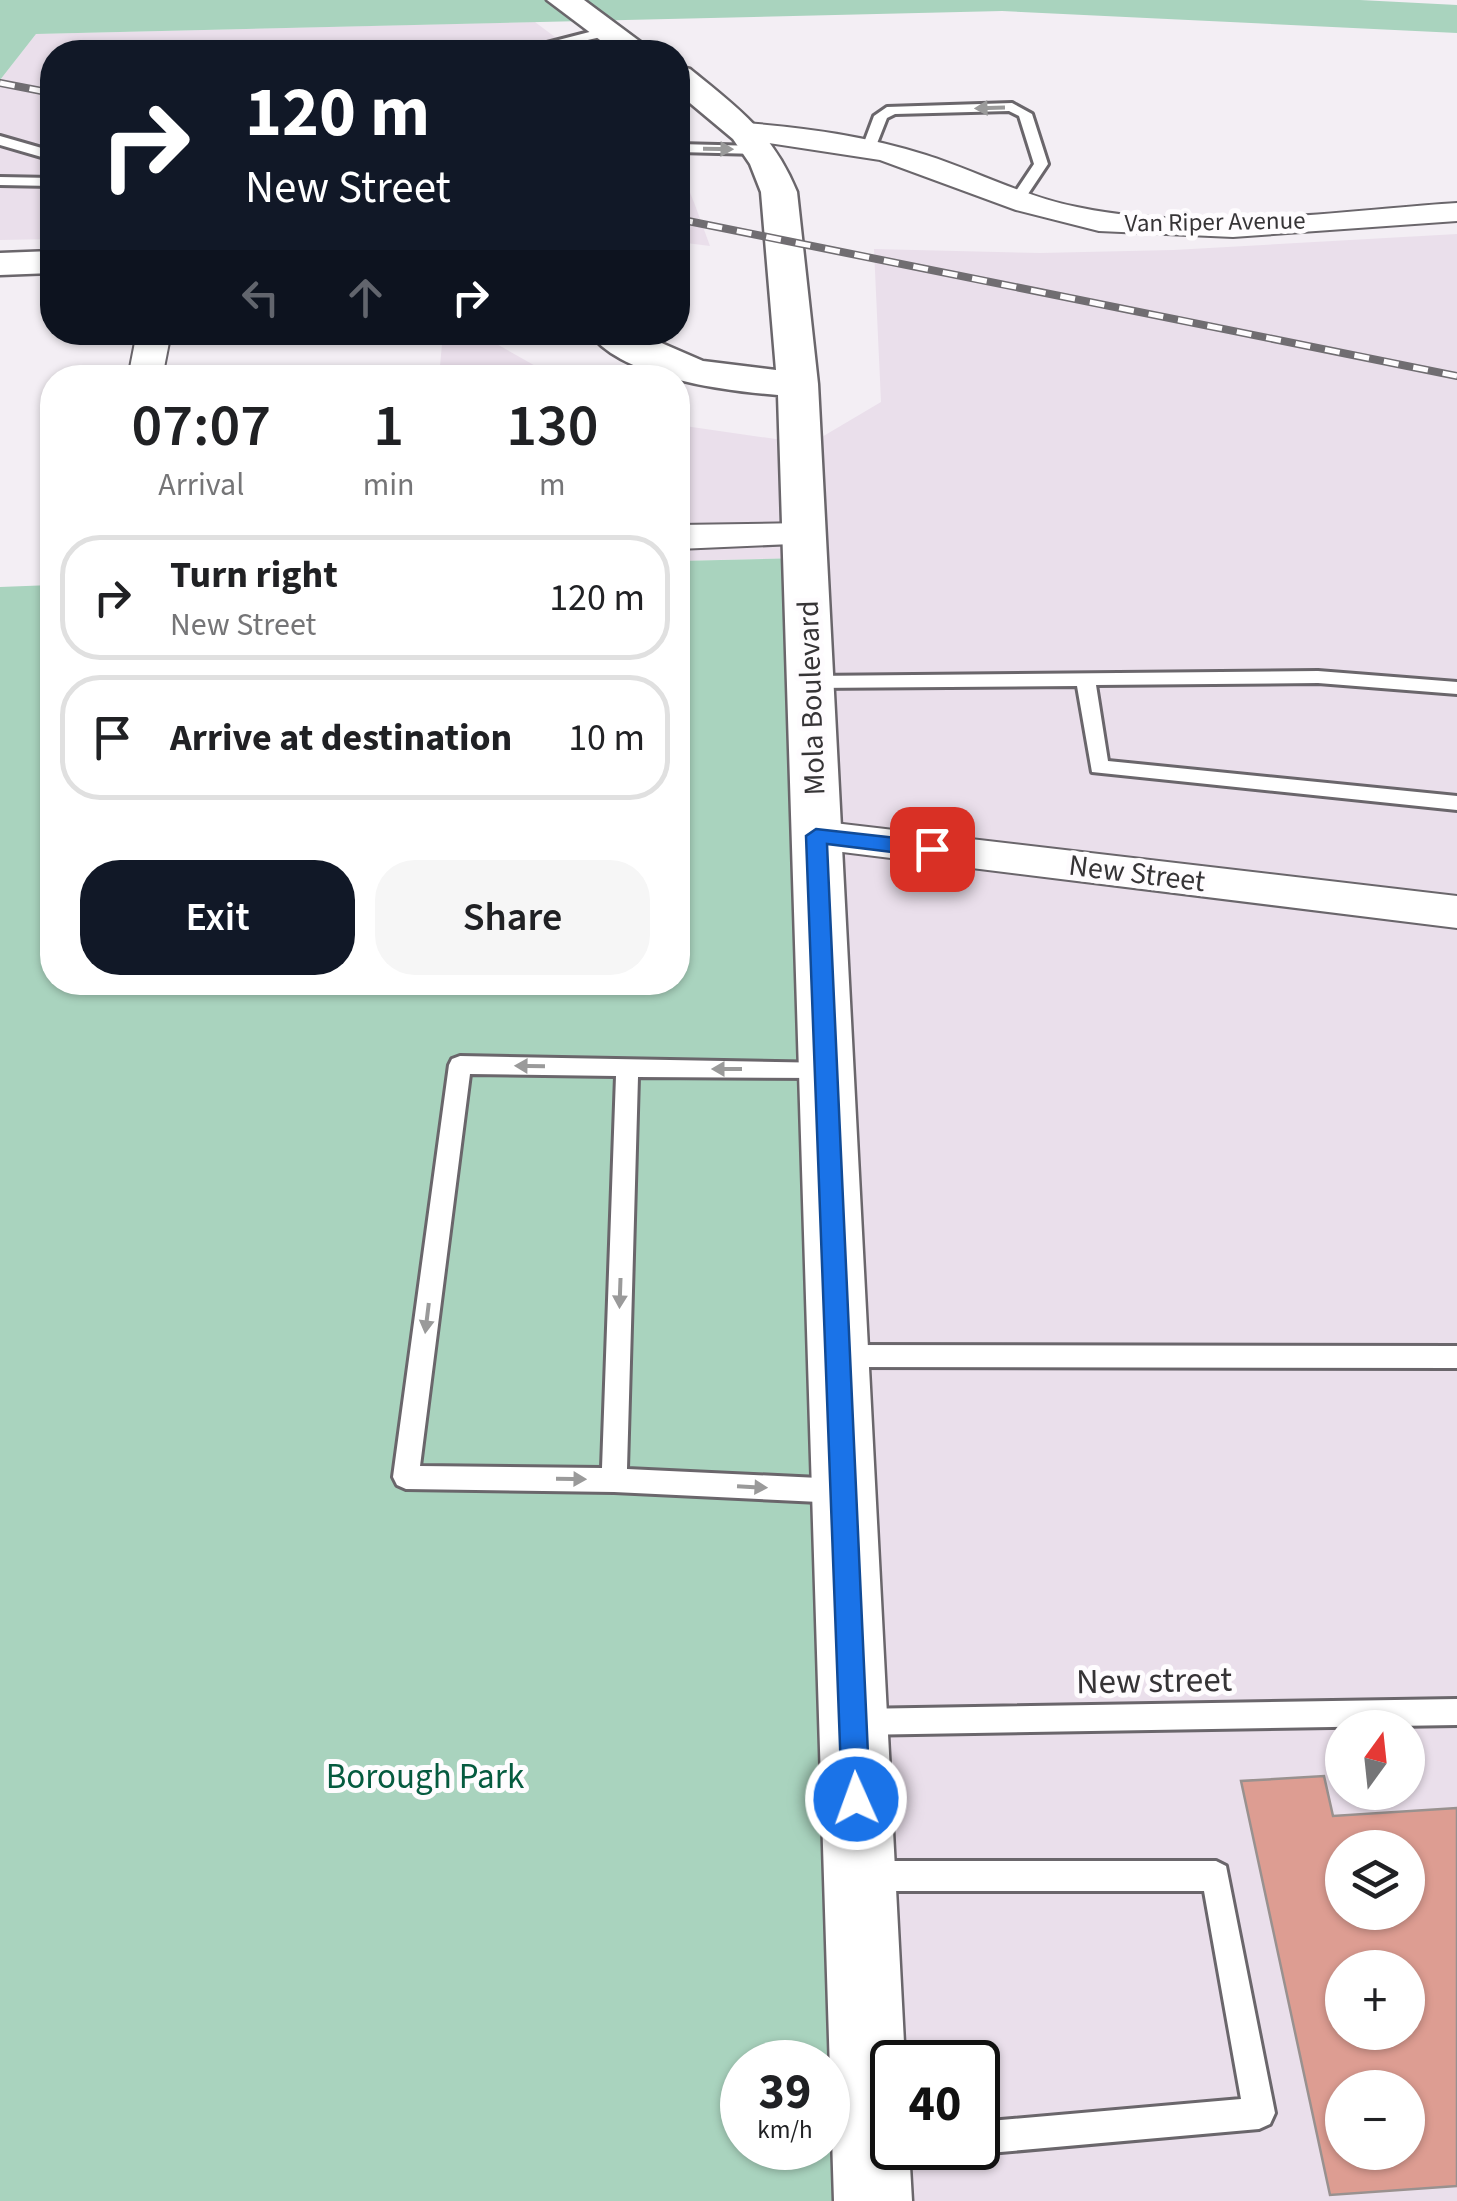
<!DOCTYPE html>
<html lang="en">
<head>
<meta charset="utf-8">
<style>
  body { margin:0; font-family:"Source Sans 3",sans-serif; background:#f6f6f6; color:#202124; height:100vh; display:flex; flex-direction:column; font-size:38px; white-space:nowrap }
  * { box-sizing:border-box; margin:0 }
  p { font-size:32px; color:#757577 }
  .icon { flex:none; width:55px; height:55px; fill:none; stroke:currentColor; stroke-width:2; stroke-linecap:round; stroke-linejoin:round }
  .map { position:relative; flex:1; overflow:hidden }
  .drawer { position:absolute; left:40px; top:365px; width:650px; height:630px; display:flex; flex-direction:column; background:#fff; border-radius:40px; box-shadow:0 2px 8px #0004 }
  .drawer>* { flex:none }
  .hud { position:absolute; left:40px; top:40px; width:650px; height:305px; border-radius:40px; box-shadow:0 2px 8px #0004; background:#111827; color:#fff; overflow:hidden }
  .needle { width:65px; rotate:15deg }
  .tools { position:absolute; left:1325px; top:1710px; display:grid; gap:20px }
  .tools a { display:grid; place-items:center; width:100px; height:100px; border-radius:50%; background:#fff; box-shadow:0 2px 8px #0004; font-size:50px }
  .speed { position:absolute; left:720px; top:2040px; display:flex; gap:20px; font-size:50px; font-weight:700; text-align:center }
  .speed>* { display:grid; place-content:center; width:130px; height:130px; border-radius:50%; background:#fff; box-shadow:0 2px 8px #0004; line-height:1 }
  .speed small { font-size:25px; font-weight:400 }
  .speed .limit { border:5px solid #111; border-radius:15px; background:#fff; color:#111 }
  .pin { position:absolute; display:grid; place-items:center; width:85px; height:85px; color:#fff; margin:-42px; border-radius:20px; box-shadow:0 5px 15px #0006 }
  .me { position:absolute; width:110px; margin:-55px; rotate:358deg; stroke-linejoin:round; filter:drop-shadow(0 0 8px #0008) }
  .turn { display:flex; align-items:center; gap:35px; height:210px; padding:0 40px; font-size:45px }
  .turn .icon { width:130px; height:130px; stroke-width:2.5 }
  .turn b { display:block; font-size:70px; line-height:85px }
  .lanes { display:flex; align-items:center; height:95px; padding:0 40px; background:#0003; justify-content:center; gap:50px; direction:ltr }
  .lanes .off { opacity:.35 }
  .eta { display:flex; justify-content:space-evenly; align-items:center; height:170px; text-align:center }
  .eta b { font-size:60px; font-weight:600; line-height:70px }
  .primary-button { display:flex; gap:20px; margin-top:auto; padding:20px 40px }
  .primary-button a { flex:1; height:115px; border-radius:40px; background:#111827; color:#fff; font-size:40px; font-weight:600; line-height:115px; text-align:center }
  .primary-button a+a { background:#f6f6f6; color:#202124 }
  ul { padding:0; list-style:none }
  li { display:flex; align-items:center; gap:30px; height:125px; margin:0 20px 15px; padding:0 20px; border:5px solid #e0e0e0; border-radius:40px }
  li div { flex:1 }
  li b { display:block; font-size:38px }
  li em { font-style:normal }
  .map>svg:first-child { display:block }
  .built { fill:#eadfeb; fill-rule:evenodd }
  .green { fill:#a9d3be; fill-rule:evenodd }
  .building { fill:#dd9d92; stroke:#99918f; stroke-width:2.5; fill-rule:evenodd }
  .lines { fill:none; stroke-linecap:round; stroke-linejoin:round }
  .lane-casing { stroke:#6a666b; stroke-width:6 }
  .street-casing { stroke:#6a666b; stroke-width:4 }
  .secondary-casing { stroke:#6a666b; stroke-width:5 }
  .lane { fill:#fff; fill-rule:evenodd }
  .street { fill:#fff; fill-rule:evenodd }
  .secondary { fill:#fff; fill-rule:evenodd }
  .rail-casing { stroke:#706d71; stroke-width:8 }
  .rail { stroke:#fefcfe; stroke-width:5; stroke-dasharray:15; stroke-linecap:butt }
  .oneway { fill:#9a9a9a }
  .route { fill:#1a73e8; stroke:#114b97; stroke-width:2.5 }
  .labels { text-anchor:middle; stroke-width:10; stroke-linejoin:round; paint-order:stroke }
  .far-street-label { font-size:25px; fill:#363436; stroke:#fefcfe }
  .street-label { font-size:30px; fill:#363436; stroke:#fefcfe }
  .near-street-label { font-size:35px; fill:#363436; stroke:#fefcfe }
  .near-park-label { font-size:35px; fill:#055b3f; stroke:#fefcfe }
</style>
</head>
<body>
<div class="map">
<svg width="1457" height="2201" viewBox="0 0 1457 2201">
  <rect width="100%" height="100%" fill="#f3eef4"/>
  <g class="built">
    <polygon points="535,22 575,52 52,52 52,239 0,240 0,80 36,34"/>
    <polygon points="678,163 695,205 710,246 678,242"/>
    <path d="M 1457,234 L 1457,2201 L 867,2201 L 799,558 L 678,561 L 678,425 L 810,444 L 881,402 L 874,249 L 1040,253 L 1173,250 ZM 1342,1728 L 1408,1728 L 1408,1792 L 1342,1792 ZM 1342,1848 L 1408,1848 L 1408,1912 L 1342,1912 ZM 1342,1968 L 1408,1968 L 1408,2032 L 1342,2032 ZM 892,2062 L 978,2062 L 978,2148 L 892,2148 ZM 1342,2088 L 1408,2088 L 1408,2152 L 1342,2152 Z"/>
    <polygon points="477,333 555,377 439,377 443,333"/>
  </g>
  <g class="green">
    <polygon points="0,0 1360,0 1457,5 1457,33 1002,11 36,34 0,80"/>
    <path d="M 800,558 L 867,2201 L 0,2201 L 0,587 L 52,585 L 52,982 L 678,982 L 678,561 ZM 742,2062 L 828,2062 L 828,2148 L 742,2148 Z"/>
  </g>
  <path class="building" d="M 1324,1776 L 1333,1816 L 1457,1808 L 1457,2186 L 1330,2195 L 1241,1781 ZM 1342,1848 L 1408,1848 L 1408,1912 L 1342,1912 ZM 1342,1968 L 1408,1968 L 1408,2032 L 1342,2032 ZM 1342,2088 L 1408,2088 L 1408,2152 L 1342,2152 Z"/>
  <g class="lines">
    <defs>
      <g id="lane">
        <polygon points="605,28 612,32 610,35 534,52 512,52"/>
        <polygon points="1012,103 1032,114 1048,164 1022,203 1010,200 1034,164 1019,116 1009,111 895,114 887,118 874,151 862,148 874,116 887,107"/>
        <polygon points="0,136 52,151 52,160 0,145"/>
        <polygon points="678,144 758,146 765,150 758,154 678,152"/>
        <polygon points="0,177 52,178 52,186 0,185"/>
        <polygon points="1318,671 1457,682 1457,694 1318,683 1096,685 1108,761 1457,796 1457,810 1092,772 1077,686 810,688 801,682 810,676"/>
        <path d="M 460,1056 L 832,1063 L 835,1069 L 832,1075 L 824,1078 L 638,1077 L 627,1469 L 840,1479 L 849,1483 L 853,1491 L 849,1499 L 840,1503 L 614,1492 L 406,1489 L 397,1485 L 393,1477 L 449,1065 L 452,1059 ZM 470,1074 L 616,1076 L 602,1468 L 420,1466 Z"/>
        <polygon points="842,1345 1457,1346 1457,1368 842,1367 833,1364 830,1356 833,1348"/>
        <polygon points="1457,1699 1457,1725 857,1735 847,1732 843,1722 847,1712 857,1709"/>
        <polygon points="867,1861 1216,1861 1226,1866 1275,2113 1270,2124 1259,2129 978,2154 967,2149 978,2148 978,2122 1241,2099 1204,1891 867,1891 857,1886 852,1876 857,1866"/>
      </g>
      <g id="street">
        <path d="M 746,123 C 807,128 867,136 926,155 C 976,171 1025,197 1077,207 C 1200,233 1333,211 1457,203 L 1457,221 L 1233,237 L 1099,231 L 1016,210 L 880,160 L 735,138 L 731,132 L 735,126 Z"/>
        <polygon points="137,332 171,332 162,378 128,378"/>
        <polygon points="804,523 817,527 823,535 817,543 678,549 678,525"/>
        <polygon points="817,821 1457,896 1457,928 802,847 796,836 802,825"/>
      </g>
      <g id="secondary">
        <polygon points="547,0 584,0 654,52 616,52"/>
        <path d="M 678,66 L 690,69 C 738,108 773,133 797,192 L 818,384 L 905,2062 L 892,2062 L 892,2148 L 909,2148 L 912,2201 L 834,2201 L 778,395 C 727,391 620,378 589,332 L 636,332 L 703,361 L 776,370 L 761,192 L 750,164 L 733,139 L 678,93 Z"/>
        <polygon points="52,251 52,273 0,275 0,253"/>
      </g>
    </defs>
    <use href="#lane" class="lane-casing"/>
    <use href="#street" class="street-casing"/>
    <use href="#secondary" class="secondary-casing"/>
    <use href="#lane" class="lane"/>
    <use href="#street" class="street"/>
    <use href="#secondary" class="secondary"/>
    <defs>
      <g id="rail">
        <polyline points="0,83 52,93"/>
        <polyline points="678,219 1457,376"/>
      </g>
    </defs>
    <use href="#rail" class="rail-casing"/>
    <use href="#rail" class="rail"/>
  </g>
  <defs><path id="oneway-solid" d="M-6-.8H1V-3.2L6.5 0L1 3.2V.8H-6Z" transform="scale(2.5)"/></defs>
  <g class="oneway">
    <use href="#oneway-solid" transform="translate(990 108) rotate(178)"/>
    <use href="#oneway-solid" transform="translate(718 149) rotate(1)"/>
    <use href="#oneway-solid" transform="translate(530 1066) rotate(-179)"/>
    <use href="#oneway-solid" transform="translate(727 1069) rotate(-180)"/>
    <use href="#oneway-solid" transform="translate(620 1293) rotate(92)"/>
    <use href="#oneway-solid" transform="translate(427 1318) rotate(97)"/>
    <use href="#oneway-solid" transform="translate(571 1479) rotate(1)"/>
    <use href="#oneway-solid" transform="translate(752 1487) rotate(3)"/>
  </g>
  <polygon class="route" points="816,829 932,842 943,849 932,857 827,844 870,1799 866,1809 856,1813 846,1809 842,1799 806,836"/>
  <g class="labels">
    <g class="far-street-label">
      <text transform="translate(1215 221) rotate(-1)" y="9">Van Riper Avenue</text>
    </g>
    <g class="street-label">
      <text transform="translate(811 698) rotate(-92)" y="10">Mola Boulevard</text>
      <text transform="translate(1137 873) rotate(7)" y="10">New Street</text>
    </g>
    <g class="near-street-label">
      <text transform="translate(1154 1680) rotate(-1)" y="12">New street</text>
    </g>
    <g class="near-park-label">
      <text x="425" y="1788">Borough Park</text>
    </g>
  </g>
</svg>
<div class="tools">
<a><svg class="needle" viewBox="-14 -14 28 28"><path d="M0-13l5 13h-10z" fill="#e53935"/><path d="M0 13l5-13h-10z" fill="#757577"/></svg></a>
<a><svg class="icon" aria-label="layers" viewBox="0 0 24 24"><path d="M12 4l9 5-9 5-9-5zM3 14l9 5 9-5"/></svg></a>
<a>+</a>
<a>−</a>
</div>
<div class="speed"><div>39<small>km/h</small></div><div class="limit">40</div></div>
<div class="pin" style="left:932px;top:849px;background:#d93025"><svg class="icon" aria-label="arrive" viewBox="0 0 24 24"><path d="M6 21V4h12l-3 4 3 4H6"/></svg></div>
<svg class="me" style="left:856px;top:1799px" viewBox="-20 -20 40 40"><circle r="17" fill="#1a73e8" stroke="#fff" stroke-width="3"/><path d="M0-11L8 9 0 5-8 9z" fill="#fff"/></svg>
<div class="hud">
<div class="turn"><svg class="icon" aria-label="right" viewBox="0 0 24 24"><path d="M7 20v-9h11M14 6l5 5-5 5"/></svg><div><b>120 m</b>New Street</div></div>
<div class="lanes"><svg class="icon off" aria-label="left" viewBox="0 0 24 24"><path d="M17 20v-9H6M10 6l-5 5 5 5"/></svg><svg class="icon off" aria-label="ahead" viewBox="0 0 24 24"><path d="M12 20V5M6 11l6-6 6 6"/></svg><svg class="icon" aria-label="right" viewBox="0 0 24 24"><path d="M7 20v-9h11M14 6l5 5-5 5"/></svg></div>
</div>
<section class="drawer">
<div class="eta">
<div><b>07:07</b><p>Arrival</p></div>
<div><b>1</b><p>min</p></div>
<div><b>130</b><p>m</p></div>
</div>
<ul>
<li><svg class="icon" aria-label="right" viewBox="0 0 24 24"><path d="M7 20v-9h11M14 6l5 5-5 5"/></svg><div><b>Turn right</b><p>New Street</p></div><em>120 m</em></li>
<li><svg class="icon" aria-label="arrive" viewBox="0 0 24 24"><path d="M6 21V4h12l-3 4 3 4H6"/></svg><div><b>Arrive at destination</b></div><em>10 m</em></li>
</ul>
<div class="primary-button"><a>Exit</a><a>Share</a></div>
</section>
</div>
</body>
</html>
